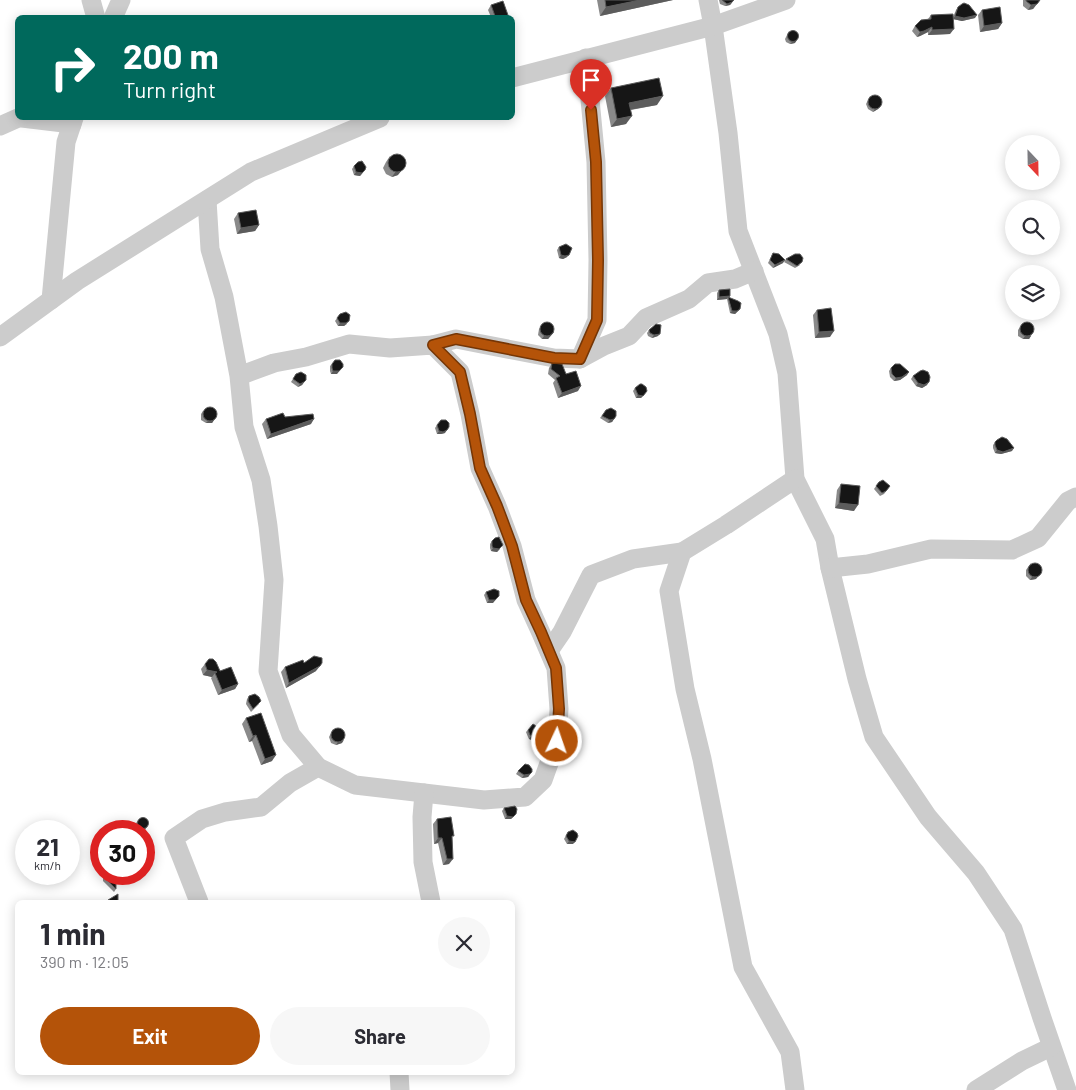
<!DOCTYPE html>
<html lang="en">
<head>
<meta charset="utf-8">
<style>
  body { margin:0; font-family:Barlow,sans-serif; background:#f7f7f7; color:#2b2b33; height:100vh; display:flex; flex-direction:column; font-size:19px; white-space:nowrap }
  * { box-sizing:border-box; margin:0 }
  p { font-size:16px; color:#7c7c81 }
  .icon { flex:none; width:28px; height:28px; fill:none; stroke:currentColor; stroke-width:2; stroke-linecap:round; stroke-linejoin:round }
  .map { position:relative; flex:1; overflow:hidden }
  .details { position:absolute; left:15px; top:900px; width:500px; height:175px; display:flex; flex-direction:column; background:#fff; border-radius:8px; box-shadow:0 2px 12px #0003 }
  .details>* { flex:none }
  .hud { position:absolute; left:15px; top:15px; width:500px; height:105px; border-radius:8px; box-shadow:0 2px 12px #0003; background:#00695c; color:#fff; overflow:hidden }
  .needle { width:32px; rotate:158deg }
  .buttons { position:absolute; left:1005px; top:135px; display:grid; gap:10px }
  .buttons a { display:grid; place-items:center; width:55px; height:55px; border-radius:50%; background:#fff; box-shadow:0 2px 12px #0003; font-size:25px }
  .speed { position:absolute; left:15px; top:820px; display:flex; gap:10px; font-size:25px; font-weight:700; text-align:center }
  .speed>* { display:grid; place-content:center; width:65px; height:65px; border-radius:50%; background:#fff; box-shadow:0 2px 12px #0003; line-height:1 }
  .speed small { font-size:12px; font-weight:400 }
  .speed .limit { border:8px solid #d22; background:#fff; color:#111 }
  .pin { position:absolute; display:grid; place-items:center; width:42px; height:42px; color:#fff; margin:-51px -21px; border-radius:50% 50% 50% 0; rotate:-45deg; box-shadow:0 0 5px #0007 }
  .pin .icon { rotate:45deg }
  .me { position:absolute; width:55px; margin:-28px; rotate:3deg; stroke-linejoin:round; filter:drop-shadow(0 0 4px #0008) }
  .turn { display:flex; align-items:center; gap:18px; height:105px; padding:0 25px; font-size:22px }
  .turn .icon { width:65px; height:65px; stroke-width:2.5 }
  .turn b { display:block; font-size:35px; line-height:42px }
  .round { display:grid; place-items:center; flex:none; width:52px; height:52px; border-radius:26px; background:#f7f7f7 }
  .summary { display:flex; align-items:center; justify-content:space-between; height:85px; padding:0 25px }
  h1 { font-size:30px; font-weight:700; line-height:38px }
  .primary-button { display:flex; gap:10px; margin-top:auto; padding:10px 25px }
  .primary-button a { flex:1; height:58px; border-radius:30px; background:#b45309; color:#fff; font-size:20px; font-weight:700; line-height:58px; text-align:center }
  .primary-button a+a { background:#f7f7f7; color:#2b2b33 }
  .map>svg:first-child { display:block }
  .lines { fill:none; stroke-linecap:round; stroke-linejoin:round }
  .minor { stroke:#ccc; stroke-width:19 }
  .wall { fill:#8a8a8a }
  .shaded-wall { fill:#5c5c5c }
  .building { fill:#161616; stroke:#5c5c5c }
  .route-casing { stroke:#753606; stroke-width:12 }
  .route { stroke:#b45309; stroke-width:9 }
</style>
</head>
<body>
<div class="map">
<svg width="1076" height="1090" viewBox="0 0 1076 1090">
  <rect width="100%" height="100%" fill="#fff"/>
  <g class="lines">
    <g class="minor">
      <polyline points="91,0 96,18"/>
      <polyline points="708,0 713,26 728,133 738,231 778,334 787,373 795,479 825,539 830,568 857,679 874,737 928,817 976,873 1013,929 1042,1018 1067,1090"/>
      <polyline points="113,18 121,0"/>
      <polyline points="512,78 713,26 786,0"/>
      <polyline points="22,118 72,124"/>
      <polyline points="0,126 18,118"/>
      <polyline points="207,200 210,249 224,297 239,376 244,427 261,480 268,526 274,580 268,671 291,735 318,767 355,785 484,800 525,797 543,780 557,741 559,709 556,668 541,633 526,600 512,546 497,506 480,468 470,414 460,372 433,345 390,348 349,344 306,357 274,363 239,376"/>
      <polyline points="51,300 66,142 74,118"/>
      <polyline points="0,337 77,281 251,172 380,118"/>
      <polyline points="433,345 456,339 554,358 580,359 604,346 629,336 646,318 689,299 708,283 735,279 754,271"/>
      <polyline points="580,359 597,320 598,260 596,162 586,58"/>
      <polyline points="830,568 868,564 931,549 1012,550 1038,538 1068,501 1076,497"/>
      <polyline points="549,651 562,632 591,575 633,559 682,552"/>
      <polyline points="424,793 422,817 423,862 431,902"/>
      <polyline points="199,902 174,838 202,819 225,812 261,807 290,783 318,767"/>
      <polyline points="399,1072 400,1090"/>
      <polyline points="795,1090 790,1052 743,967 702,759 685,689 669,591 682,552 726,525 795,479"/>
      <polyline points="976,1090 1022,1061 1051,1047"/>
    </g>
  </g>
  <g class="wall">
    <polygon points="597,0 673,0 600,16"/>
    <polygon points="719,0 734,0 730,5 725,6 720,4"/>
    <polygon points="1023,0 1040,0 1033,9 1028,10 1023,6"/>
    <polygon points="491,5 509,18 491,17 488,10"/>
    <polygon points="958,7 975,18 962,21 953,19 950,34 928,35 928,32 920,36 917,37 912,31 915,26 928,19 931,15 953,17 956,10"/>
    <polygon points="982,10 1002,23 998,29 980,32 978,15"/>
    <polygon points="789,31 795,43 790,44 786,42 785,39"/>
    <polygon points="611,88 657,105 631,110 626,124 611,127 605,96"/>
    <polygon points="870,96 878,109 873,112 868,109 866,104"/>
    <polygon points="390,156 398,175 392,177 386,174 383,168 386,162"/>
    <polygon points="354,166 365,170 360,176 354,175 352,169"/>
    <polygon points="238,213 259,225 255,231 237,234 234,219"/>
    <polygon points="559,247 567,257 563,259 559,258 557,250"/>
    <polygon points="773,253 783,263 773,268 768,263"/>
    <polygon points="786,259 800,265 795,268 784,262"/>
    <polygon points="719,290 730,298 740,309 735,314 730,313 727,299 717,300 717,293"/>
    <polygon points="817,310 830,337 815,338 813,315"/>
    <polygon points="340,314 347,324 344,326 338,326 335,321"/>
    <polygon points="541,326 554,332 548,339 542,339 538,335 539,329"/>
    <polygon points="1020,327 1034,331 1029,339 1023,339 1018,336 1018,330"/>
    <polygon points="649,330 658,336 652,338 648,336 647,333"/>
    <polygon points="552,363 566,374 578,391 558,398 553,383 555,380 548,374 549,368"/>
    <polygon points="332,364 337,374 331,374 330,371 330,366"/>
    <polygon points="891,368 907,375 900,380 894,381 890,377 889,371"/>
    <polygon points="296,374 306,380 302,385 298,387 291,382"/>
    <polygon points="913,376 927,385 922,388 916,386 911,379"/>
    <polygon points="635,388 647,391 641,398 636,398 633,391"/>
    <polygon points="606,410 616,416 612,422 608,423 600,418"/>
    <polygon points="203,411 217,416 212,423 206,423 201,420 201,414"/>
    <polygon points="266,419 311,424 267,439 262,424"/>
    <polygon points="437,425 445,433 441,434 437,434 435,428"/>
    <polygon points="997,440 1012,451 1001,454 995,453 993,448 993,445"/>
    <polygon points="879,482 890,486 884,494 880,496 874,489"/>
    <polygon points="841,484 854,511 835,508 837,490"/>
    <polygon points="492,541 500,549 497,552 491,551 490,548 490,544"/>
    <polygon points="1031,563 1036,579 1030,580 1026,576 1026,570"/>
    <polygon points="486,592 493,603 487,603 484,595"/>
    <polygon points="304,663 316,671 286,688 281,672 285,667"/>
    <polygon points="205,664 220,671 238,684 235,689 218,695 211,678 212,677 203,675 201,669"/>
    <polygon points="249,696 259,704 251,712 246,704 247,699"/>
    <polygon points="246,718 272,761 261,765 252,741 249,742 242,724"/>
    <polygon points="333,729 342,743 336,745 331,743 329,737"/>
    <polygon points="528,730 539,734 537,736 532,740 529,739 528,737 526,732"/>
    <polygon points="518,771 532,772 528,777 522,778 516,774"/>
    <polygon points="504,808 516,814 511,819 505,819 502,811"/>
    <polygon points="437,819 452,840 449,864 443,865 438,843 434,844 433,824"/>
    <polygon points="138,821 146,829 143,831 138,831 136,828 136,823"/>
    <polygon points="568,832 573,844 567,844 564,839"/>
    <polygon points="105,874 116,889 114,892 103,881 103,877"/>
  </g>
  <g class="shaded-wall">
    <polygon points="640,0 673,0 600,16 606,7"/>
    <polygon points="734,0 730,5 725,6 727,4"/>
    <polygon points="1040,0 1033,9 1028,10 1031,5"/>
    <polygon points="977,15 975,18 962,21 953,19 955,16"/>
    <polygon points="1002,23 998,29 980,32 984,26"/>
    <polygon points="932,27 928,32 920,36 917,37 920,32"/>
    <polygon points="954,29 950,34 928,35 932,30"/>
    <polygon points="797,40 795,43 790,44 792,42"/>
    <polygon points="663,96 657,105 623,111 629,103"/>
    <polygon points="880,107 878,109 873,112 875,109"/>
    <polygon points="632,116 626,124 611,127 617,119"/>
    <polygon points="365,170 360,176 354,175 356,172"/>
    <polygon points="402,170 398,175 392,177 396,171"/>
    <polygon points="259,225 255,231 237,234 241,228"/>
    <polygon points="561,255 569,255 567,257 563,259 559,258"/>
    <polygon points="785,260 783,263 773,268 775,265"/>
    <polygon points="730,296 729,299 728,297 727,299 717,300 719,297"/>
    <polygon points="740,309 735,314 730,313 732,311"/>
    <polygon points="349,321 344,326 338,326 340,323"/>
    <polygon points="834,331 830,337 815,338 819,332"/>
    <polygon points="554,332 548,339 542,339 544,336"/>
    <polygon points="660,334 658,336 652,338 654,335"/>
    <polygon points="1025,336 1031,336 1029,339 1023,339"/>
    <polygon points="343,367 337,374 331,374 333,371"/>
    <polygon points="909,372 907,375 900,380 894,381 896,378"/>
    <polygon points="304,382 302,385 298,387 300,384"/>
    <polygon points="929,382 927,385 922,388 916,386 918,383"/>
    <polygon points="581,386 578,391 558,398 562,393"/>
    <polygon points="647,391 641,398 636,398 638,395"/>
    <polygon points="314,419 311,424 267,439 271,434"/>
    <polygon points="614,419 612,422 608,423 610,420"/>
    <polygon points="214,420 212,423 206,423 208,421"/>
    <polygon points="447,430 445,433 441,434 437,434 439,431"/>
    <polygon points="1014,448 1012,451 1001,454 995,453 997,450"/>
    <polygon points="839,503 858,505 854,511 835,508"/>
    <polygon points="502,546 497,552 491,551 493,548"/>
    <polygon points="1042,572 1036,579 1030,580 1032,577"/>
    <polygon points="499,596 493,603 487,603 489,600"/>
    <polygon points="320,666 316,671 286,688 289,683"/>
    <polygon points="207,670 217,672 215,673 212,677 203,675"/>
    <polygon points="238,684 235,689 218,695 222,690"/>
    <polygon points="539,734 537,736 532,740 529,739 531,736"/>
    <polygon points="256,735 252,741 249,742 253,736"/>
    <polygon points="344,740 342,743 336,745 338,742"/>
    <polygon points="276,755 272,761 261,765 265,759"/>
    <polygon points="530,774 528,777 522,778 524,775"/>
    <polygon points="516,814 511,819 505,819 507,816"/>
    <polygon points="148,826 143,831 138,831 140,828"/>
    <polygon points="438,838 442,838 438,843 434,844"/>
    <polygon points="569,841 575,842 573,844 567,844"/>
    <polygon points="447,859 453,859 449,864 443,865"/>
  </g>
  <g class="building">
    <polygon points="605,0 640,0 606,7"/>
    <polygon points="722,0 734,0 732,2 727,4"/>
    <polygon points="1026,0 1040,0 1037,4 1031,5 1026,1"/>
    <polygon points="503,1 509,18 489,18 495,16 491,5"/>
    <polygon points="964,3 969,5 977,15 964,18 955,16 958,7 962,4"/>
    <polygon points="1000,7 1002,23 984,26 982,10"/>
    <polygon points="953,14 954,29 932,30 932,27 924,31 920,32 915,26 921,20 931,19 931,15"/>
    <circle cx="793" cy="36" r="5.5"/>
    <polygon points="659,78 663,96 629,103 632,116 617,119 611,88"/>
    <circle cx="875" cy="102" r="7"/>
    <circle cx="397" cy="163" r="9"/>
    <polygon points="362,161 366,167 365,170 362,173 356,172 354,166 358,162"/>
    <polygon points="256,210 259,225 241,228 238,213"/>
    <polygon points="566,244 572,248 569,255 565,256 561,255 559,247"/>
    <polygon points="773,253 779,254 785,260 775,265 770,260"/>
    <polygon points="795,254 800,254 803,258 802,262 797,266 786,259"/>
    <polygon points="730,289 730,296 719,297 719,290"/>
    <polygon points="728,297 738,301 741,303 740,309 737,311 732,311"/>
    <polygon points="831,308 834,331 819,332 817,310"/>
    <polygon points="346,312 350,315 349,321 346,323 340,323 337,318 340,314"/>
    <circle cx="547" cy="329" r="7"/>
    <circle cx="1027" cy="329" r="7"/>
    <polygon points="656,324 661,325 660,334 654,335 650,333 649,330"/>
    <polygon points="335,360 340,360 343,364 343,367 339,371 333,371 332,368 332,364"/>
    <polygon points="552,363 562,364 566,374 576,371 581,386 562,393 556,378 560,376 551,369"/>
    <polygon points="895,364 900,364 909,372 902,377 896,378 892,374 891,368"/>
    <polygon points="923,370 928,372 930,377 929,382 924,385 918,383 913,376 920,371"/>
    <polygon points="301,372 306,375 306,380 304,382 300,384 293,379 296,374"/>
    <polygon points="640,384 642,384 646,387 647,391 643,396 638,395 635,388"/>
    <circle cx="210" cy="414" r="7"/>
    <polygon points="611,408 616,411 616,416 614,419 610,420 602,416 606,410"/>
    <polygon points="283,413 285,417 313,414 314,419 271,434 266,419"/>
    <polygon points="441,420 446,420 449,423 449,427 447,430 443,432 439,431 437,425"/>
    <polygon points="1002,437 1007,439 1014,448 1003,452 997,450 995,445 995,442 997,440"/>
    <polygon points="883,480 890,486 886,491 882,493 876,486 879,482"/>
    <polygon points="841,484 860,486 858,505 839,503"/>
    <polygon points="499,537 503,545 499,549 493,548 492,546 492,541 495,538"/>
    <circle cx="1035" cy="570" r="7"/>
    <polygon points="494,589 499,591 499,596 495,600 489,600 486,592"/>
    <polygon points="314,656 322,658 322,663 320,666 289,683 285,667 303,660 304,663"/>
    <polygon points="209,659 213,659 216,662 220,671 231,667 238,684 222,690 215,673 217,672 207,670 205,664"/>
    <polygon points="255,694 259,697 261,701 253,709 248,701 249,696"/>
    <polygon points="261,713 276,755 265,759 256,735 253,736 246,718"/>
    <polygon points="533,724 541,729 539,734 534,737 530,735 528,730"/>
    <circle cx="338" cy="735" r="7"/>
    <polygon points="525,764 529,765 532,769 532,772 530,774 524,775 518,771"/>
    <polygon points="515,806 517,809 516,814 513,817 507,816 504,808"/>
    <polygon points="451,817 454,836 452,836 453,859 447,859 442,838 438,838 437,819"/>
    <circle cx="143" cy="823" r="5.5"/>
    <polygon points="573,830 577,833 578,836 575,842 569,841 566,836 568,832"/>
    <polygon points="105,874 115,874 116,875 116,889 105,878"/>
    <polygon points="118,894 118,902 106,902 108,900"/>
  </g>
  <g class="lines">
    <defs>
      <polyline id="route" points="557,741 559,709 556,668 541,632 526,600 512,546 497,506 480,468 470,414 460,372 433,345 456,339 554,358 580,359 597,320 598,260 596,162 591,110"/>
    </defs>
    <use href="#route" class="route-casing"/>
    <use href="#route" class="route"/>
  </g>
</svg>
<div class="buttons">
<a><svg class="needle" viewBox="-14 -14 28 28"><path d="M0-13l5 13h-10z" fill="#e53935"/><path d="M0 13l5-13h-10z" fill="#7c7c81"/></svg></a>
<a><svg class="icon" aria-label="search" viewBox="0 0 24 24"><circle cx="10" cy="10" r="6"/><path d="M15 15l6 6"/></svg></a>
<a><svg class="icon" aria-label="layers" viewBox="0 0 24 24"><path d="M12 4l9 5-9 5-9-5zM3 14l9 5 9-5"/></svg></a>
</div>
<div class="speed"><div>21<small>km/h</small></div><div class="limit">30</div></div>
<div class="pin" style="left:591px;top:110px;background:#d93025"><svg class="icon" aria-label="arrive" viewBox="0 0 24 24"><path d="M6 21V4h12l-3 4 3 4H6"/></svg></div>
<svg class="me" style="left:557px;top:741px" viewBox="-20 -20 40 40"><circle r="17" fill="#b45309" stroke="#fff" stroke-width="3"/><path d="M0-11L8 9 0 5-8 9z" fill="#fff"/></svg>
<div class="hud">
<div class="turn"><svg class="icon" aria-label="right" viewBox="0 0 24 24"><path d="M7 20v-9h11M14 6l5 5-5 5"/></svg><div><b>200 m</b>Turn right</div></div>
</div>
<section class="details">
<div class="summary"><div><h1>1 min</h1><p>390 m · 12:05</p></div><a class="round"><svg class="icon" aria-label="close" viewBox="0 0 24 24"><path d="M6 6l12 12M18 6L6 18"/></svg></a></div>
<div class="primary-button"><a>Exit</a><a>Share</a></div>
</section>
</div>
</body>
</html>
